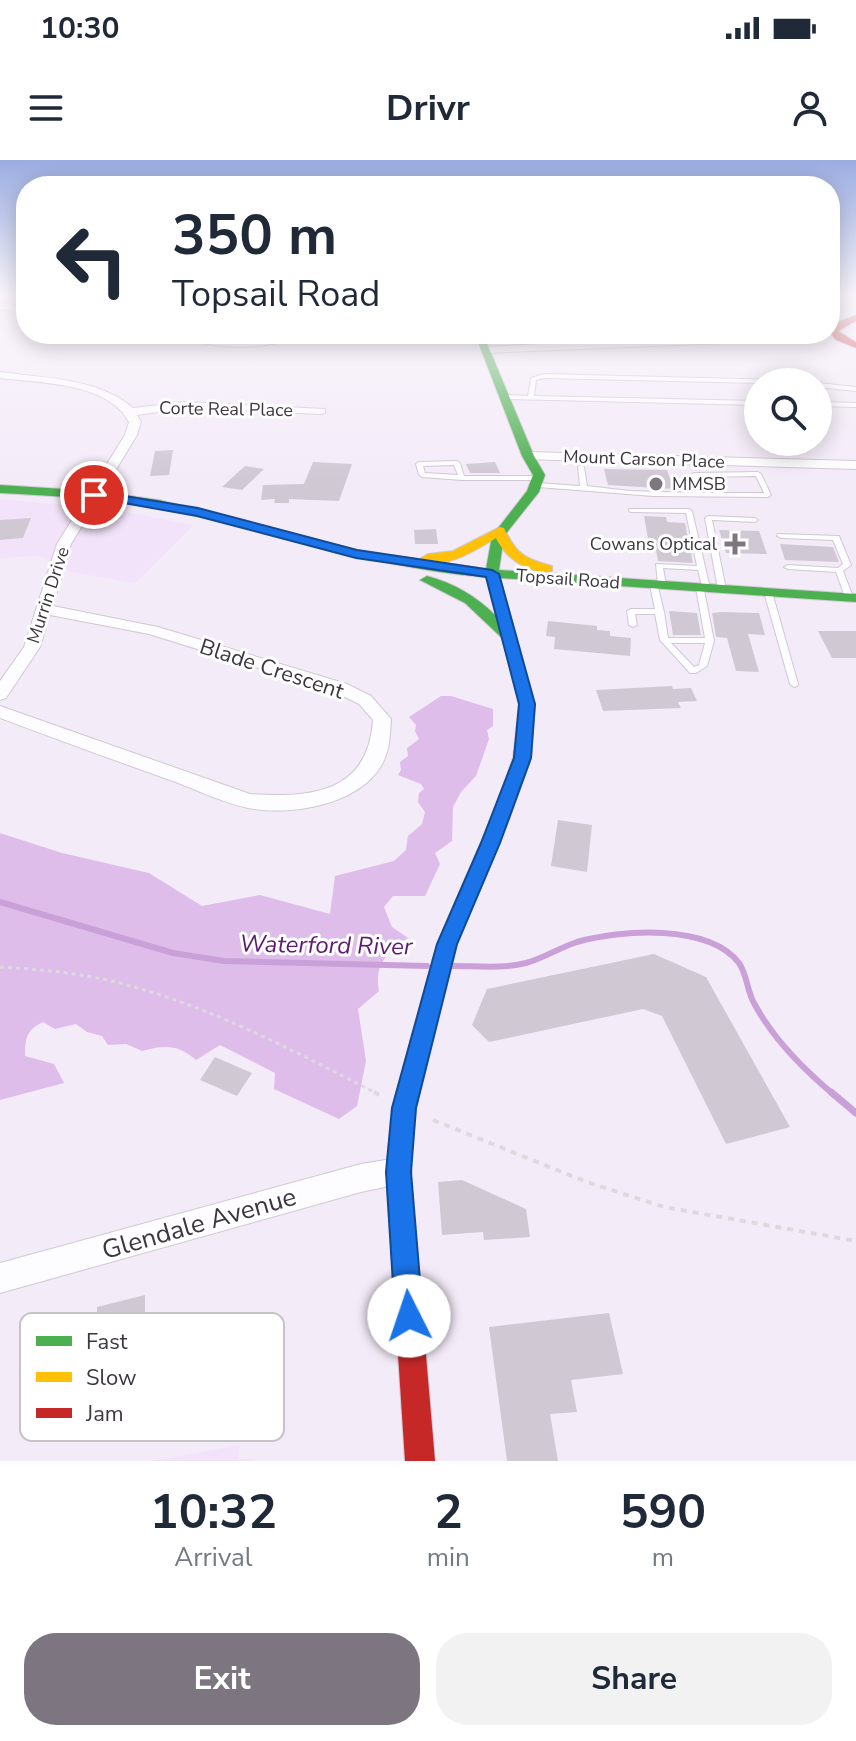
<!DOCTYPE html>
<html lang="en">
<head>
<meta charset="utf-8">
<style>
  body { margin:0; font-family:"Nunito Sans",sans-serif; background:#f2f2f3; color:#1f2937; height:100vh; display:flex; flex-direction:column; font-size:30px; white-space:nowrap }
  * { box-sizing:border-box; margin:0 }
  p { font-size:26px; color:#747a83 }
  .icon { flex:none; width:44px; height:44px; fill:none; stroke:currentColor; stroke-width:2; stroke-linecap:round; stroke-linejoin:round }
  .map { position:relative; height:1301px; overflow:hidden }
  .side { display:flex; flex-direction:column; background:#fff; flex:1 }
  .side>* { flex:none }
  .banner { position:absolute; left:16px; top:16px; width:824px; height:168px; border-radius:32px; box-shadow:0 4px 20px #0003; background:#fff; color:#1f2937; overflow:hidden }
  .tools { position:absolute; left:744px; top:208px; display:grid; gap:16px }
  .tools a { display:grid; place-items:center; width:88px; height:88px; border-radius:50%; background:#fff; box-shadow:0 4px 20px #0003; font-size:40px }
  .pin { position:absolute; display:grid; place-items:center; width:68px; height:68px; color:#fff; margin:-34px; border:4px solid #fff; border-radius:50%; box-shadow:0 2px 8px #0007 }
  .me { position:absolute; width:88px; margin:-44px; rotate:356deg; stroke-linejoin:round; filter:drop-shadow(0 0 6px #0008) }
  .turn { display:flex; align-items:center; gap:28px; height:168px; padding:0 24px; font-size:36px }
  .turn .icon { width:104px; height:104px; stroke-width:2.5 }
  .turn b { display:block; font-size:56px; line-height:68px }
  .eta { display:flex; justify-content:space-evenly; align-items:center; height:136px; text-align:center }
  .eta b { font-size:48px; font-weight:700; line-height:56px }
  .button { display:flex; gap:16px; margin-top:auto; padding:16px 24px }
  .button a { flex:1; height:92px; border-radius:32px; background:#7d7580; color:#fff; font-size:32px; font-weight:700; line-height:92px; text-align:center }
  .button a+a { background:#f2f2f3; color:#1f2937 }
  .status { display:flex; justify-content:space-between; align-items:center; height:56px; padding:0 40px; background:#fff; direction:ltr }
  .status svg { height:22px; fill:currentColor }
  header { display:flex; justify-content:space-between; align-items:center; height:104px; padding:0 24px; background:#fff; font-size:36px; font-weight:700 }
  .map>svg:first-child { display:block }
  .built { fill:#f3e3fa }
  .forest { fill:#dfbdeb }
  .lines { fill:none; stroke-linecap:round; stroke-linejoin:round }
  .stream-far1 { stroke:#c9a0d7; stroke-width:6 }
  .stream { stroke:#c9a0d7; stroke-width:7 }
  .building { fill:#d0c9d4 }
  .lane-casing { stroke:#d0c8d3; stroke-width:2 }
  .street-casing { stroke:#d0c8d3; stroke-width:2 }
  .fast-casing { stroke:#d0c8d3; stroke-width:2 }
  .slow-casing { stroke:#d0c8d3; stroke-width:2 }
  .jam-casing { stroke:#d0c8d3; stroke-width:2 }
  .path-far1 { stroke:#dddade; stroke-width:3; stroke-dasharray:4 4; stroke-linecap:butt }
  .path { stroke:#dddade; stroke-width:4; stroke-dasharray:6 6; stroke-linecap:butt }
  .lane { fill:#fdfcfe; fill-rule:evenodd }
  .street { fill:#fdfcfe; fill-rule:evenodd }
  .fast { fill:#4caf50; fill-rule:evenodd }
  .slow { fill:#ffc107; fill-rule:evenodd }
  .jam { fill:#c62828; fill-rule:evenodd }
  .route { fill:#1a73e8; stroke:#114b97; stroke-width:2 }
  .poi-dot { fill:#7d7580; stroke:#fff; stroke-width:3 }
  .labels { text-anchor:middle; stroke-width:6; stroke-linejoin:round; paint-order:stroke }
  .far-street-label { font-size:18px; fill:#3d3640; stroke:#fff }
  .far-poi-label { font-size:18px; fill:#3d3640; stroke:#fff; text-anchor:start }
  .street-label { font-size:22px; fill:#3d3640; stroke:#fff }
  .water-label { font-size:24px; font-style:italic; fill:#5e1a72; stroke:#fff }
  .near-street-label { font-size:26px; fill:#3d3640; stroke:#fff }
  .key { fill:#fff; stroke:#c5c3c6; stroke-width:2 }
  .key-label { font-size:22px; fill:#3d3640 }
</style>
</head>
<body>
<div class="status"><b>10:30</b><svg viewBox="0 0 49 12"><path d="M0 12V9h3v3zM5 12V6h3v6zM10 12V3h3v9zM15 12V0h3v12zM26 1h20v11H26zM47 4h2v5h-2z"/></svg></div>
<header><svg class="icon" aria-label="menu" viewBox="0 0 24 24"><path d="M4 6h16M4 12h16M4 18h16"/></svg>Drivr<svg class="icon" aria-label="person" viewBox="0 0 24 24"><circle cx="12" cy="8" r="4"/><path d="M4 21q1-7 8-7t8 7"/></svg></header>
<div class="map">
<svg width="856" height="1301" viewBox="0 0 856 1301">
  <rect width="100%" height="100%" fill="#f4ebf8"/>
  <g class="built">
    <polygon points="0,339 104,348 194,365 135,423 71,412 39,396 0,398"/>
    <polygon points="240,1285 239,1299 252,1298 252,1301 152,1301"/>
  </g>
  <path class="forest" d="M 441,536 L 451,536 L 493,549 L 493,566 L 487,570 L 489,579 L 476,616 L 461,632 L 453,647 L 452,681 L 435,693 L 440,704 L 425,736 L 393,736 L 384,747 L 392,767 L 408,778 C 387,793 374,804 379,831 L 358,849 L 366,901 L 357,946 L 339,959 L 274,929 L 275,913 L 220,885 L 196,900 C 178,884 164,885 142,891 L 126,884 L 108,885 L 102,876 L 87,872 L 76,864 L 55,869 L 43,862 C 26,870 25,879 25,896 L 54,904 L 64,923 L 0,940 L 0,673 L 62,693 L 149,713 L 202,746 L 260,735 L 330,754 L 335,716 L 394,701 L 406,690 L 408,676 L 422,664 L 425,652 L 418,642 L 419,633 L 424,629 L 421,624 L 398,615 L 401,610 L 400,602 L 408,596 L 407,588 L 419,579 L 415,571 L 416,565 L 409,557 Z"/>
  <g class="lines">
    <g class="stream-far1">
      <polyline points="0,742 173,793 224,801 427,806"/>
      <path d="M 453,806 C 477,806 502,809 526,803 C 544,798 559,788 577,782 C 620,770 708,763 739,803 C 747,814 747,831 754,843 C 773,879 802,908 833,934"/>
    </g>
    <polyline class="stream" points="831,932 856,953"/>
  </g>
  <g class="building">
    <polygon points="173,290 169,315 150,316 155,291"/>
    <polygon points="313,302 352,304 339,341 289,339 289,343 274,343 275,339 261,340 263,325 304,324"/>
    <polygon points="495,302 500,313 470,313 466,304"/>
    <polygon points="245,306 264,309 242,330 222,327"/>
    <polygon points="604,309 667,310 674,329 608,325"/>
    <polygon points="644,356 666,357 667,362 685,363 693,403 658,401 655,385 649,385"/>
    <polygon points="31,358 23,378 0,380 0,360"/>
    <polygon points="436,369 438,384 415,384 414,370"/>
    <polygon points="719,370 759,371 767,394 726,393"/>
    <polygon points="780,384 833,387 839,402 785,400"/>
    <polygon points="669,451 697,453 701,475 673,475"/>
    <polygon points="721,452 759,453 765,475 748,474 759,512 736,511 727,478 716,477 712,453"/>
    <polygon points="548,461 597,466 597,470 610,471 610,476 631,478 630,496 554,489 555,477 546,476"/>
    <polygon points="818,471 856,471 856,498 832,498"/>
    <polygon points="672,526 673,529 691,528 697,541 678,542 681,548 603,551 596,530"/>
    <polygon points="558,660 592,665 587,712 551,706"/>
    <polygon points="654,794 706,817 790,967 726,984 662,856 643,849 489,882 472,865 487,829"/>
    <polygon points="215,897 252,913 237,936 200,920"/>
    <polygon points="462,1020 526,1049 530,1077 484,1080 483,1072 442,1075 438,1022"/>
    <polygon points="145,1135 145,1167 85,1183 84,1200 26,1210 30,1174 97,1162 97,1147"/>
    <polygon points="609,1153 623,1214 571,1220 577,1252 550,1254 558,1301 507,1301 489,1167"/>
  </g>
  <g class="lines">
    <defs>
      <g id="lane">
        <polygon points="544,214 781,220 784,222 758,223 544,218 536,220 534,236 758,241 758,245 506,239 503,237 506,235 528,236 531,218"/>
        <polygon points="818,223 856,227 856,231 818,227"/>
        <polygon points="818,242 856,243 856,247 818,246"/>
        <path d="M 457,301 L 460,303 L 464,316 L 538,316 L 541,318 L 538,320 L 462,320 L 422,317 L 419,315 L 416,304 L 419,302 ZM 454,305 L 458,315 L 425,313 L 423,306 Z"/>
        <path d="M 581,305 L 584,307 L 587,326 L 629,331 L 693,333 L 691,315 L 694,313 L 758,312 L 761,314 L 771,335 L 768,337 L 653,336 L 538,327 L 535,325 L 538,323 L 580,326 L 578,307 ZM 756,316 L 764,333 L 700,333 L 698,317 Z"/>
        <path d="M 629,349 L 689,349 L 692,351 L 710,428 L 704,430 L 714,481 L 707,506 L 696,513 L 690,513 L 660,480 L 655,454 L 635,454 L 637,465 L 633,467 L 629,465 L 627,451 L 631,449 L 655,449 L 650,425 L 651,423 L 657,423 L 664,452 L 668,478 L 705,478 L 696,428 L 702,426 L 698,410 L 663,408 L 666,425 L 662,427 L 658,425 L 656,404 L 697,406 L 686,353 L 631,352 L 629,351 ZM 671,483 L 705,483 L 699,505 L 694,507 Z"/>
        <polygon points="708,356 755,358 758,360 755,362 712,360 726,429 722,431 718,429 705,358"/>
        <polygon points="778,374 839,376 851,405 843,411 853,437 852,439 849,439 845,437 836,412 788,409 784,407 788,405 838,408 843,404 833,380 781,378 777,376"/>
        <polygon points="765,430 768,430 772,432 798,524 797,526 794,527 790,524 764,432"/>
      </g>
      <g id="street">
        <polygon points="0,143 26,147 26,153 0,149"/>
        <path d="M 177,174 L 252,181 L 296,174 C 271,193 203,189 177,174 Z"/>
        <polygon points="735,174 753,174 723,183 486,193 481,190 486,187"/>
        <path d="M 0,212 C 44,218 98,218 133,248 L 186,242 L 325,249 L 325,253 L 321,254 L 186,248 L 137,255 L 141,262 L 137,275 L 71,384 L 53,446 L 158,467 L 347,524 L 371,536 L 391,559 C 390,576 390,591 381,606 C 357,646 289,656 248,648 C 220,642 193,628 167,619 C 111,599 56,579 0,558 L 0,546 L 250,634 C 312,638 368,633 373,560 L 359,544 L 335,532 L 149,474 L 50,455 L 40,487 L 6,538 L 0,540 L 0,521 L 24,487 L 57,384 L 125,275 L 129,262 C 108,222 39,223 0,218 Z"/>
        <polygon points="528,292 856,301 856,309 524,299 522,296"/>
        <polygon points="398,998 408,1002 412,1012 408,1022 361,1032 0,1133 0,1103 361,1004"/>
      </g>
      <path id="fast" d="M 475,174 L 483,174 L 534,296 L 545,315 L 539,332 L 504,376 L 499,410 L 856,434 L 856,442 L 500,418 L 535,544 L 531,598 L 510,657 L 457,784 L 416,948 L 410,1012 L 418,1102 L 414,1111 L 405,1115 L 396,1111 L 392,1102 L 386,1012 L 392,948 L 437,784 L 492,657 L 513,598 L 519,544 L 502,478 L 465,443 L 420,420 L 427,416 C 454,423 476,436 496,456 L 486,417 C 373,409 268,368 158,348 C 106,338 53,336 0,333 L 0,325 L 94,331 L 159,340 L 356,390 L 486,409 L 492,376 L 527,331 L 533,315 L 522,296 Z"/>
      <path id="slow" d="M 500,367 L 504,368 C 516,394 525,399 552,406 L 552,412 C 529,414 506,399 496,378 C 477,389 442,413 421,398 L 428,394 L 453,391 Z"/>
      <g id="jam">
        <polygon points="856,155 856,161 838,171 856,182 856,188 836,180 830,173 833,164"/>
        <polygon points="405,1089 414,1093 418,1102 435,1301 405,1301 392,1102 396,1093"/>
      </g>
    </defs>
    <use href="#lane" class="lane-casing"/>
    <use href="#street" class="street-casing"/>
    <use href="#fast" class="fast-casing"/>
    <use href="#slow" class="slow-casing"/>
    <use href="#jam" class="jam-casing"/>
    <path class="path-far1" d="M 0,807 C 35,809 69,812 103,819 C 201,841 290,889 378,934"/>
    <g class="path">
      <polyline points="374,932 379,935"/>
      <polyline points="433,960 587,1022 664,1047 856,1081"/>
    </g>
    <use href="#lane" class="lane"/>
    <use href="#street" class="street"/>
    <use href="#fast" class="fast"/>
    <use href="#slow" class="slow"/>
    <use href="#jam" class="jam"/>
  </g>
  <linearGradient id="sky" x2="0" y2="1"><stop stop-color="#9bace1"/><stop offset="0.43" stop-color="#faf6fc"/><stop offset="1" stop-color="#faf6fc" stop-opacity="0"/></linearGradient>
  <rect width="856" height="317" fill="url(#sky)"/>
  <polygon class="route" points="94,331 198,348 357,390 492,410 499,414 535,544 531,598 500,683 457,784 416,948 411,1012 423,1156 419,1166 409,1170 399,1166 395,1156 386,1012 392,948 437,784 481,683 514,598 519,544 486,417 356,398 197,356 90,337 88,335"/>
  <g class="poi-dot">
    <circle cx="656" cy="324" r="8"/>
    <path d="M731 372h8v8h8v8h-8v8h-8v-8h-8v-8h8z"/>
  </g>
  <g class="labels">
    <g class="far-street-label">
      <text transform="translate(226 249) rotate(1)" y="6">Corte Real Place</text>
      <text transform="translate(644 299) rotate(2)" y="6">Mount Carson Place</text>
      <text transform="translate(568 419) rotate(4)" y="6">Topsail Road</text>
      <text transform="translate(48 435) rotate(-72)" y="6">Murrin Drive</text>
    </g>
    <g class="far-poi-label">
      <text x="672" y="330">MMSB</text>
      <text x="717" y="390" text-anchor="end">Cowans Optical</text>
    </g>
    <g class="street-label">
      <text transform="translate(272 508) rotate(18)" y="8">Blade Crescent</text>
    </g>
    <g class="water-label">
      <text transform="translate(326 785) rotate(1)" y="8">Waterford River</text>
    </g>
    <g class="near-street-label">
      <text transform="translate(199 1063) rotate(-16)" y="9">Glendale Avenue</text>
    </g>
  </g>
  <rect x="20" y="1153" width="264" height="128" rx="12" class="key"/>
  <rect x="36" y="1176" width="36" height="10" fill="#4caf50"/>
  <rect x="36" y="1212" width="36" height="10" fill="#ffc107"/>
  <rect x="36" y="1248" width="36" height="10" fill="#c62828"/>
  <g class="key-label">
    <text x="86" y="1189">Fast</text>
    <text x="86" y="1225">Slow</text>
    <text x="86" y="1261">Jam</text>
  </g>
</svg>
<div class="tools">
<a><svg class="icon" aria-label="search" viewBox="0 0 24 24"><circle cx="10" cy="10" r="6"/><path d="M15 15l6 6"/></svg></a>
</div>
<div class="pin" style="left:94px;top:335px;background:#d93025"><svg class="icon" aria-label="arrive" viewBox="0 0 24 24"><path d="M6 21V4h12l-3 4 3 4H6"/></svg></div>
<svg class="me" style="left:409px;top:1156px" viewBox="-20 -20 40 40"><circle r="19" fill="#fff"/><path d="M0-13L10 11 0 6-10 11z" fill="#1a73e8"/></svg>
<div class="banner">
<div class="turn"><svg class="icon" aria-label="left" viewBox="0 0 24 24"><path d="M17 20v-9H6M10 6l-5 5 5 5"/></svg><div><b>350 m</b>Topsail Road</div></div>
</div>
</div>
<section class="side">
<div class="eta">
<div><b>10:32</b><p>Arrival</p></div>
<div><b>2</b><p>min</p></div>
<div><b>590</b><p>m</p></div>
</div>
<div class="button"><a>Exit</a><a>Share</a></div>
</section>
</body>
</html>
